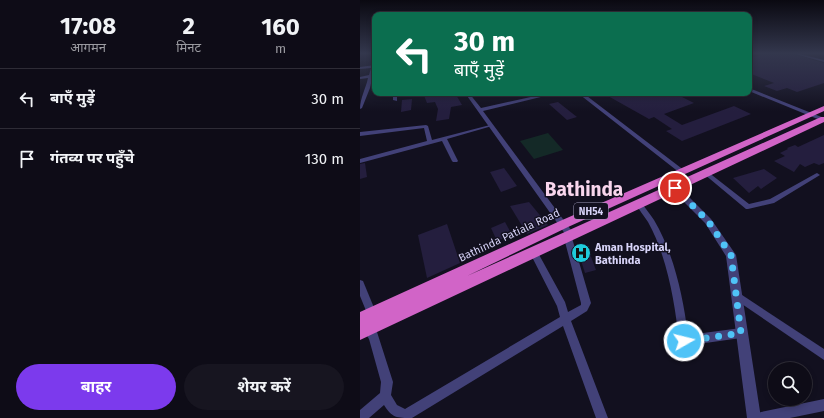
<!DOCTYPE html>
<html lang="hi">
<head>
<meta charset="utf-8">
<style>
  body { margin:0; font-family:"Fira Sans","Noto Sans Devanagari",sans-serif; background:#171520; color:#f1f3f6; height:100vh; display:flex; flex-direction:column; font-size:15px; white-space:nowrap }
  * { box-sizing:border-box; margin:0 }
  p { font-size:13px; color:#9b9ba1 }
  .icon { flex:none; width:22px; height:22px; fill:none; stroke:currentColor; stroke-width:2; stroke-linecap:round; stroke-linejoin:round }
  .map { position:relative; flex:1; overflow:hidden }
  .details { display:flex; flex-direction:column; background:#0e0c17; width:360px }
  .details>* { flex:none }
  .guide { position:absolute; left:12px; top:12px; width:380px; height:84px; border-radius:8px; box-shadow:0 2px 6px #0003,0 0 0 1px #2e2c36; background:#0b6e4f; color:#fff; overflow:hidden }
  .tools { position:absolute; left:408px; top:362px; display:grid; gap:8px }
  .tools a { display:grid; place-items:center; width:44px; height:44px; border-radius:50%; background:#0e0c17; box-shadow:0 2px 6px #0003,0 0 0 1px #2e2c36; font-size:20px }
  .pin { position:absolute; display:grid; place-items:center; width:34px; height:34px; color:#fff; margin:-17px; border:2px solid #fff; border-radius:50%; box-shadow:0 1px 4px #0007 }
  .me { position:absolute; width:44px; margin:-22px; rotate:82deg; stroke-linejoin:round; filter:drop-shadow(0 0 3px #0008) }
  .turn { display:flex; align-items:center; gap:14px; height:84px; padding:0 16px; font-size:18px }
  .turn .icon { width:52px; height:52px; stroke-width:2.5 }
  .turn b { display:block; font-size:28px; line-height:34px }
  .eta { display:flex; justify-content:space-evenly; align-items:center; height:68px; text-align:center }
  .eta b { font-size:24px; font-weight:700; line-height:28px }
  .action { display:flex; gap:8px; margin-top:auto; padding:8px 16px }
  .action a { flex:1; height:46px; border-radius:24px; background:#7c3aed; color:#fff; font-size:16px; font-weight:700; line-height:46px; text-align:center }
  .action a+a { background:#171520; color:#f1f3f6 }
  ul { padding:0; list-style:none }
  li { display:flex; align-items:center; gap:12px; height:60px; padding:0 16px; border-top:1px solid #2e2c36 }
  li div { flex:1 }
  li b { display:block; font-size:15px }
  li em { font-style:normal }
  main { display:flex; flex:1; min-height:0 }
  .map>svg:first-child { display:block }
  .green { fill:#142927 }
  .building { fill:#241e3e }
  .lines { fill:none; stroke-linecap:round; stroke-linejoin:round }
  .minor { fill:#424178; fill-rule:evenodd }
  .tertiary { fill:#424178; fill-rule:evenodd }
  .trunk { fill:#d164c7; fill-rule:evenodd }
  .route { stroke:#4fc3f7; stroke-width:7; stroke-dasharray:0 12.6 }
  .labels { text-anchor:middle; stroke-width:3; stroke-linejoin:round; paint-order:stroke }
  .shield { fill:#12101f; stroke:#9d99b8; stroke-width:1 }
  .shield-label { font-size:10px; font-weight:bold; fill:#d8d4f9 }
  .street-label { font-size:11px; fill:#d8d4f9; stroke:#12101f }
  .poi-label { font-size:11px; font-weight:bold; fill:#d8d4f9; stroke:#12101f; text-anchor:start }
  .town-label { font-size:19px; font-weight:bold; fill:#f9d6ed; stroke:#12101f }
</style>
</head>
<body>
<main>
<section class="details">
<div class="eta">
<div><b>17:08</b><p>आगमन</p></div>
<div><b>2</b><p>मिनट</p></div>
<div><b>160</b><p>m</p></div>
</div>
<ul>
<li><svg class="icon" aria-label="left" viewBox="0 0 24 24"><path d="M17 20v-9H6M10 6l-5 5 5 5"/></svg><div><b>बाएँ मुड़ें</b></div><em>30 m</em></li>
<li><svg class="icon" aria-label="arrive" viewBox="0 0 24 24"><path d="M6 21V4h12l-3 4 3 4H6"/></svg><div><b>गंतव्य पर पहुँचे</b></div><em>130 m</em></li>
</ul>
<div class="action"><a>बाहर</a><a>शेयर करें</a></div>
</section>
<div class="map">
<svg width="464" height="418" viewBox="0 0 464 418">
  <rect width="100%" height="100%" fill="#12101f"/>
  <polygon class="green" points="188,133 203,150 174,159 160,141"/>
  <g class="building">
    <polygon points="410,53 430,53 464,63 464,83 437,92 427,88 417,91 404,86 414,83 389,73 389,55 394,57"/>
    <polygon points="63,93 95,93 102,105 91,107 89,119 76,121 78,109 75,102 67,103"/>
    <polygon points="258,93 314,93 334,103 304,114 322,125 374,106 391,114 322,141 306,131 312,129 294,117 289,119 248,96"/>
    <polygon points="52,99 51,110 41,112 42,100"/>
    <polygon points="198,102 217,117 207,120 189,104"/>
    <polygon points="464,135 464,163 459,165 454,163 445,167 440,164 434,172 414,161 425,156 420,153 428,149 427,148 435,145 438,147"/>
    <polygon points="5,163 7,177 0,179 0,164"/>
    <polygon points="144,168 157,186 141,192 130,172"/>
    <polygon points="404,169 417,178 401,189 398,186 389,193 373,178"/>
    <polygon points="169,202 188,225 167,234 150,206"/>
    <polygon points="145,222 152,235 137,241 131,228"/>
    <polygon points="87,224 100,263 67,278 58,235"/>
    <polygon points="227,246 236,270 225,273 217,248"/>
  </g>
  <g class="lines">
    <g class="minor">
      <path d="M 15,65 L 10,88 L 2,108 L 0,109 C 0,98 6,88 8,78 L 0,79 L 0,77 L 9,75 L 11,68 L 0,69 L 0,67 Z"/>
      <polygon points="33,93 37,93 37,101 33,100"/>
      <polygon points="66,125 68,126 72,140 130,125 132,126 87,139 98,161 97,162 93,162 92,161 82,141 0,163 0,159 67,141 64,128 0,136 0,132"/>
      <polygon points="346,171 348,172 389,204 410,199 455,174 457,173 460,175 414,203 388,209 386,209 344,174 343,173"/>
      <path d="M 277,202 L 281,202 C 285,208 290,214 294,220 C 314,254 323,296 328,335 L 381,328 L 385,329 L 386,333 L 385,337 L 381,338 L 324,346 L 320,345 L 319,341 C 315,303 307,256 288,222 C 284,216 279,210 276,204 Z"/>
      <path d="M 208,235 L 211,236 L 212,238 L 231,303 L 227,311 L 211,321 L 248,418 L 236,418 L 203,326 L 52,418 C 37,418 32,418 24,405 L 9,418 L 0,418 L 0,410 L 20,393 L 21,382 L 9,339 L 3,329 L 4,325 L 8,324 L 12,325 L 17,332 L 33,382 L 31,395 L 37,405 L 45,409 L 200,317 L 197,306 L 170,253 L 171,251 L 174,250 L 177,251 L 205,302 L 208,312 L 221,305 L 221,303 L 204,238 L 205,236 Z"/>
      <polygon points="0,280 3,281 17,315 15,318 12,320 9,318 0,296"/>
      <polygon points="376,291 464,349 464,360 373,298 371,295 373,292"/>
      <polygon points="464,399 464,411 430,418 395,418 397,414 401,412"/>
    </g>
    <g class="tertiary">
      <polygon points="431,53 436,53 464,60 464,62"/>
      <polygon points="389,88 464,118 464,120 460,120 389,91"/>
      <polygon points="105,93 109,93 121,108 189,93 197,93 123,111 214,234 215,236 214,238 208,238"/>
      <polygon points="204,93 223,93 325,171 324,173 320,173 219,94 206,94"/>
      <polygon points="312,186 318,186 351,219 376,255 401,418 387,418 366,256 345,223 312,190 311,188"/>
    </g>
    <polygon class="trunk" points="464,106 464,111 208,227 107,276 461,117 464,117 464,122 0,340 0,312 200,221"/>
  </g>
  <linearGradient id="sky" x2="0" y2="1"><stop stop-color="#0a0911"/><stop offset="0.48" stop-color="#33374d"/><stop offset="1" stop-color="#33374d" stop-opacity="0"/></linearGradient>
  <rect width="464" height="111" fill="url(#sky)"/>
  <g class="lines">
    <polyline class="route" points="315,188 348,221 371,255 381,333 324,341"/>
  </g>
  <defs>
    <symbol id="hospital-disc" viewBox="-11 -11 22 22"><circle r="9.5" fill="#1ecbdb" stroke="#12101f"/><path d="M-5-5h3v3.5h4V-5h3V5h-3V1.5h-4V5h-3Z" fill="#111"/></symbol>
  </defs>
  <g fill-rule="evenodd">
    <use href="#hospital-disc" x="210" y="242" width="22" height="22"/>
  </g>
  <g class="labels">
    <rect class="shield" x="214" y="203" width="34" height="16" rx="3"/>
    <g class="shield-label">
      <text x="231" y="215">NH54</text>
    </g>
    <g class="street-label">
      <text transform="translate(149 235) rotate(-25)" y="4">Bathinda Patiala Road</text>
    </g>
    <g class="poi-label">
      <text x="235" y="251">Aman Hospital,<tspan x="235" dy="13">Bathinda</tspan></text>
    </g>
    <g class="town-label">
      <text x="224" y="196">Bathinda</text>
    </g>
  </g>
</svg>
<div class="tools">
<a><svg class="icon" aria-label="search" viewBox="0 0 24 24"><circle cx="10" cy="10" r="6"/><path d="M15 15l6 6"/></svg></a>
</div>
<div class="pin" style="left:315px;top:188px;background:#d93025"><svg class="icon" aria-label="arrive" viewBox="0 0 24 24"><path d="M6 21V4h12l-3 4 3 4H6"/></svg></div>
<svg class="me" style="left:324px;top:341px" viewBox="-20 -20 40 40"><circle r="17" fill="#4fc3f7" stroke="#fff" stroke-width="3"/><path d="M0-11L8 9 0 5-8 9z" fill="#fff"/></svg>
<div class="guide">
<div class="turn"><svg class="icon" aria-label="left" viewBox="0 0 24 24"><path d="M17 20v-9H6M10 6l-5 5 5 5"/></svg><div><b>30 m</b>बाएँ मुड़ें</div></div>
</div>
</div>
</main>
</body>
</html>
